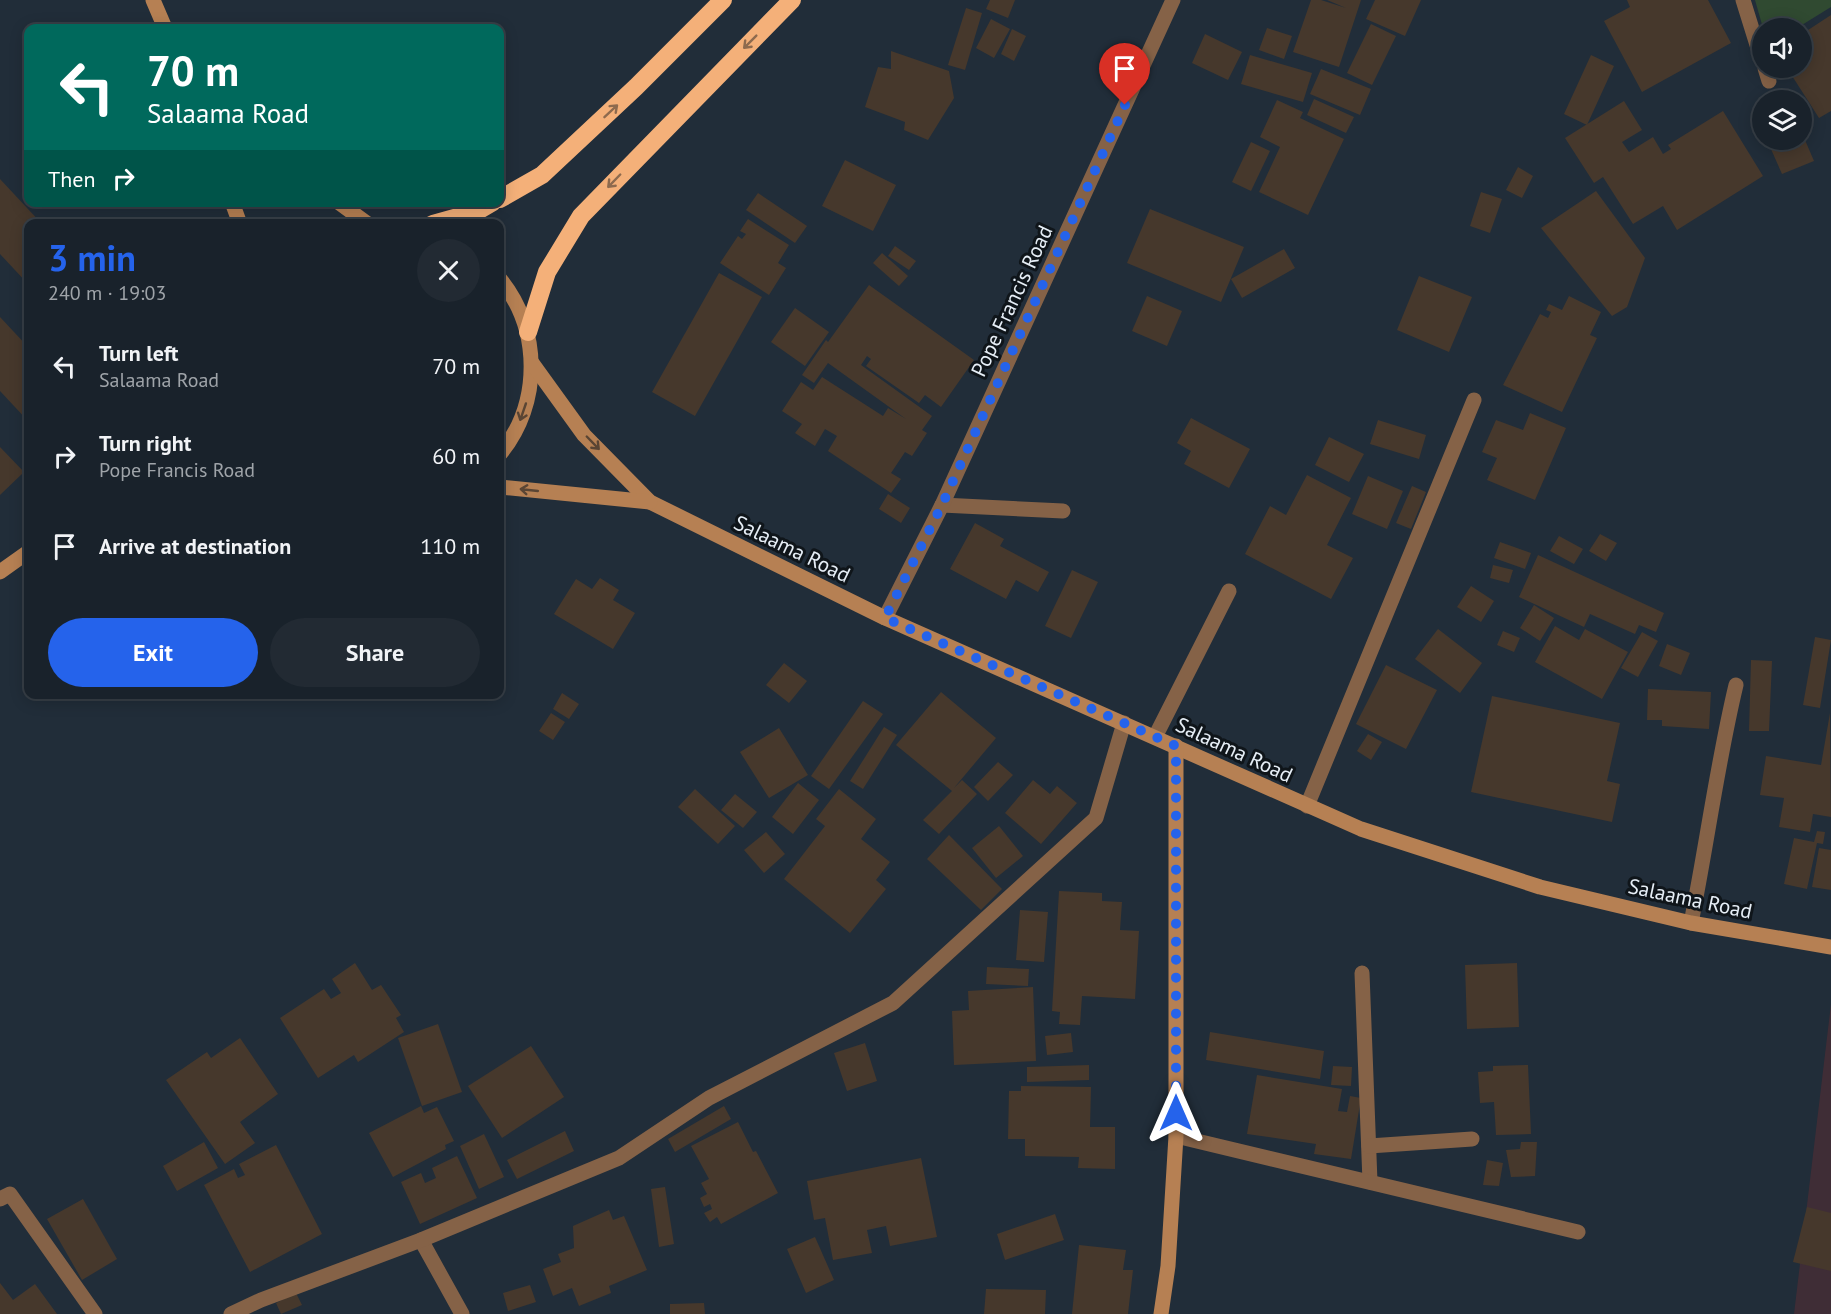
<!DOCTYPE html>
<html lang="en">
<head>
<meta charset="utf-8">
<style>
  body { margin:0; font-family:"PT Sans",sans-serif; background:#222a33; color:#f1f3f6; height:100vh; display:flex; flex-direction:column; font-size:22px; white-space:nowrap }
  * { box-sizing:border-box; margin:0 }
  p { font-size:20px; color:#9fa4a9 }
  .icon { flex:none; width:33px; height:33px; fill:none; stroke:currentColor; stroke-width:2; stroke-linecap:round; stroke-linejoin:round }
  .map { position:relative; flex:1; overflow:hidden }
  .details { position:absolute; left:24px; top:219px; width:480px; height:480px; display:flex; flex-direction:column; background:#19222b; border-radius:12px; box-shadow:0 3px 15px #0003,0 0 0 2px #373f47 }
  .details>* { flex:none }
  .banner { position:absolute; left:24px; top:24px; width:480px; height:183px; border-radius:12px; box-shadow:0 3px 15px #0003,0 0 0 2px #373f47; background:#00695c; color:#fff; overflow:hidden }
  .fabs { position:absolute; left:1752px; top:18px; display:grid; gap:12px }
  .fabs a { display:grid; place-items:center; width:60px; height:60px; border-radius:50%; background:#19222b; box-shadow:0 3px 15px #0003,0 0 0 2px #373f47; font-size:30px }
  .pin { position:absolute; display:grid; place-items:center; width:51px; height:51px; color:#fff; margin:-62px -26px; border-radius:50% 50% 50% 0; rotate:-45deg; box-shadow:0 0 6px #0007 }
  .pin .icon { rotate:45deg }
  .me { position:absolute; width:66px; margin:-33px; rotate:0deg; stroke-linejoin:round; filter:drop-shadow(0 0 4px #0008) }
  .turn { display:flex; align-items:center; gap:21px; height:126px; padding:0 24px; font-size:27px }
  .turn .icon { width:78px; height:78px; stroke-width:2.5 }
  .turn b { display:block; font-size:42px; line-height:51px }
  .then { display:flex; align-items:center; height:57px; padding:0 24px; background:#0003; gap:12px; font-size:22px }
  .round { display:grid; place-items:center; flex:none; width:63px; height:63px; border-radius:32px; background:#222a33 }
  .head { display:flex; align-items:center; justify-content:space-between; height:102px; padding:0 24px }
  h1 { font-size:36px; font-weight:700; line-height:45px; color:#2563eb }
  .action { display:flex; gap:12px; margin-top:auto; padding:12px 24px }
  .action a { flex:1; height:69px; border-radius:36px; background:#2563eb; color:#fff; font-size:24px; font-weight:700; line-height:69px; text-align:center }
  .action a+a { background:#222a33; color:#f1f3f6 }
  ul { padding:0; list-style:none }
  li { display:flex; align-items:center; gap:18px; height:90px; padding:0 24px }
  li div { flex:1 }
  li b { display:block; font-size:22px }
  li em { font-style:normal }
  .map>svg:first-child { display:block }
  .education { fill:#3f2d36 }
  .green { fill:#304a31 }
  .building { fill:#46382c }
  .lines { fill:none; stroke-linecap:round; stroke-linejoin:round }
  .lane { stroke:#856247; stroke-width:15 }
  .street { stroke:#856247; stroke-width:15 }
  .secondary { stroke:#b68053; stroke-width:15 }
  .highway { stroke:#f4b079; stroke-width:18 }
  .oneway { stroke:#8d6a4e }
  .oneway2 { stroke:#5a4534 }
  .route { stroke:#2563eb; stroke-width:10; stroke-dasharray:0 18 }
  .labels { text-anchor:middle; stroke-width:6; stroke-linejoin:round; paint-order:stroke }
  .street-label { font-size:21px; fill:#e6eef6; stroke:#0f151a }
</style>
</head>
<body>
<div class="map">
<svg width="1831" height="1314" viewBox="0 0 1831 1314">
  <rect width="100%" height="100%" fill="#212d39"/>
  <polygon class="education" points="1831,1004 1831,1314 1794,1314"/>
  <polygon class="green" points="1755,0 1831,0 1831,7 1797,28 1763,28"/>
  <g class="building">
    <polygon points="990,0 1015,0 1008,18 986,9"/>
    <polygon points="1311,0 1321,0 1346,8 1327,0 1361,0 1339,67 1293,52"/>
    <polygon points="1375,0 1421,0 1405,36 1366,19"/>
    <polygon points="1627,0 1708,0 1731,43 1642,92 1604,21 1630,7"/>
    <polygon points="966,8 982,13 965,70 948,65"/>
    <polygon points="1831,15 1831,111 1819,118 1787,68 1802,68 1802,34"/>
    <polygon points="991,19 1010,29 994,58 976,48"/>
    <polygon points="1371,24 1396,36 1372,85 1347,73"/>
    <polygon points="1267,28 1292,36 1284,59 1259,50"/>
    <polygon points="1012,29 1026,36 1014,61 1001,54"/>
    <polygon points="1205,34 1242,52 1228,80 1192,63"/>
    <polygon points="891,51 949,71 954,98 928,140 904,130 905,122 865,107 878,67 891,69"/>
    <polygon points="1250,55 1312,73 1303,102 1241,84"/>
    <polygon points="1591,55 1614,66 1587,125 1564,114"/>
    <polygon points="1321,69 1371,89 1360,115 1310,94"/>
    <polygon points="1314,99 1354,117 1346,133 1307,115"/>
    <polygon points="1277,100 1303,112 1300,118 1344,139 1308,215 1259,192 1280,147 1260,137"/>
    <polygon points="1624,101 1642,130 1622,142 1629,152 1653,137 1663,154 1671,149 1668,145 1723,111 1763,176 1677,230 1663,206 1633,224 1603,177 1594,183 1565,138"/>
    <polygon points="1762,104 1762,129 1753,107"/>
    <polygon points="1802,133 1814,161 1782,174 1767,140 1802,140"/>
    <polygon points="1251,142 1270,151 1251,191 1232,182"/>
    <polygon points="845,160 896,185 873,231 822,206"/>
    <polygon points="1518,167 1533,176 1522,198 1506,190"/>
    <polygon points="0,179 42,224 28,224 28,284 0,254"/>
    <polygon points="1596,191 1645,258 1627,307 1612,316 1541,228"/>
    <polygon points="1481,192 1502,199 1490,233 1470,226"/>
    <polygon points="758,193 807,226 795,243 746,210"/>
    <polygon points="1150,209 1244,247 1221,302 1127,263"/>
    <polygon points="748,219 789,245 778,263 786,268 769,295 720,263 738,236 742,239 746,234 740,231"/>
    <polygon points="895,246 916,261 909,270 888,256"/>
    <polygon points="1284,249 1295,268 1242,298 1231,279"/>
    <polygon points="882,253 908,276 899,286 873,263"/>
    <polygon points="719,273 762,297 695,416 652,392"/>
    <polygon points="1419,276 1472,297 1449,352 1397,330"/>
    <polygon points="869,285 974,360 941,407 925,395 919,403 866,366 871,359 867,356 861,365 932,416 922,430 927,433 912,456 905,452 891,473 901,479 891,493 828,451 837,436 825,429 815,446 795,433 802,424 782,411 801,382 813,390 822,377 883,416 888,408 906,419 828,363 814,383 802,375 826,340 828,342"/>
    <polygon points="1147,296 1182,311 1167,346 1132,331"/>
    <polygon points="1569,296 1601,312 1590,335 1597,338 1562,412 1503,385 1540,314 1548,318 1551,312 1546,310 1549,304 1562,310"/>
    <polygon points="795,308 829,332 805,366 771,342"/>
    <polygon points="0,317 28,347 28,421 0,391"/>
    <polygon points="1530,413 1566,428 1535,500 1487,480 1497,458 1482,452 1496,420 1523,430"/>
    <polygon points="1191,418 1250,449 1229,488 1184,464 1191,451 1177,443"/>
    <polygon points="1378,420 1426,435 1419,459 1370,444"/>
    <polygon points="1329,437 1364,454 1349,482 1315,465"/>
    <polygon points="0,447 24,472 0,495"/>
    <polygon points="1307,475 1351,498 1327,545 1353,558 1331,599 1245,554 1270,506 1286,515"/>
    <polygon points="1368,476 1403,491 1387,529 1352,514"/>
    <polygon points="1412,486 1426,492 1411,529 1396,523"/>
    <polygon points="888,494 910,508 901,523 879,509"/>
    <polygon points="975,523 1004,539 1000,546 1049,572 1038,592 1016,580 1006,599 950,569"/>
    <polygon points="1600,534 1617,543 1606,561 1589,551"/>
    <polygon points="1559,536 1583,549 1574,564 1550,551"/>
    <polygon points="1500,542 1531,553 1525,569 1494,558"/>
    <polygon points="1538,555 1664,613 1656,632 1639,625 1635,634 1590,614 1584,627 1519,597"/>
    <polygon points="1493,565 1513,570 1509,583 1490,578"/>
    <polygon points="1072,570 1098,582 1071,638 1045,626"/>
    <polygon points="600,578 619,590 613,600 635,613 613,649 554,614 576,579 592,589"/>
    <polygon points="1471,586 1494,601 1481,622 1457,607"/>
    <polygon points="1534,605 1554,618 1540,641 1520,628"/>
    <polygon points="1555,626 1579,640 1585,629 1628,652 1602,699 1535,662"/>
    <polygon points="1438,629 1482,663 1460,693 1415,659"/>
    <polygon points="1503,631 1520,638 1514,652 1497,645"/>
    <polygon points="1642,632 1658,641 1638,677 1621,668"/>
    <polygon points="1815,637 1831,640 1820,708 1803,705"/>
    <polygon points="1667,644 1690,653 1681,675 1659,666"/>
    <polygon points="1751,660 1772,661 1769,731 1749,731"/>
    <polygon points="784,663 807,681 789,703 766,685"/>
    <polygon points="1386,665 1437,690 1406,749 1356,724"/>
    <polygon points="1648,689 1711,692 1709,729 1662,726 1662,720 1647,720"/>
    <polygon points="941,692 996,738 954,788 962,780 977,794 939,834 923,820 952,791 896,745"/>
    <polygon points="562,693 579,704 569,719 553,709"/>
    <polygon points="1492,696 1620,723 1607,781 1620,784 1612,822 1471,792"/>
    <polygon points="863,701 883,714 829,789 811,776"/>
    <polygon points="551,713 565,722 553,740 539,731"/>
    <polygon points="1830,713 1831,817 1813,814 1810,832 1779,827 1784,798 1760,795 1766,756 1821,765"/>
    <polygon points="884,727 897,735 863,789 850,781"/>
    <polygon points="779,728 808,775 769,798 740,752"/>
    <polygon points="1368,734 1382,742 1371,760 1357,751"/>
    <polygon points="998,762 1013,775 988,801 974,787"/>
    <polygon points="1033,780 1050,794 1057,786 1077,803 1041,844 1005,813"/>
    <polygon points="798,783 819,800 793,834 772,817"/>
    <polygon points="695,789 735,826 718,844 678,807"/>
    <polygon points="839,789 876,819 861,839 890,862 876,880 886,889 850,933 784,879 825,826 816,819"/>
    <polygon points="735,794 757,812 743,828 721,810"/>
    <polygon points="999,826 1023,856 996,878 972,848"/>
    <polygon points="1817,831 1825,832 1823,844 1817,843 1807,889 1784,884 1794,838 1814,842"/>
    <polygon points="766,832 785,854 764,873 744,850"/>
    <polygon points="949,835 1002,889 981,910 927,859"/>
    <polygon points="1819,848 1831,850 1831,890 1812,887"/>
    <polygon points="1059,891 1102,893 1102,901 1122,902 1120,930 1139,931 1135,999 1082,996 1080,1025 1059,1024 1060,1012 1052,1011"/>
    <polygon points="1020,910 1048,912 1044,962 1016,960"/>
    <polygon points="355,963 372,990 381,985 401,1015 396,1018 404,1032 358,1062 354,1055 318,1078 280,1018 324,989 331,999 341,993 332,979"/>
    <polygon points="1517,963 1519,1027 1467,1029 1465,965"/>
    <polygon points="987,967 1029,969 1028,986 986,984"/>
    <polygon points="1033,987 1036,1061 954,1065 952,1011 969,1010 968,991"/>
    <polygon points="438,1024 462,1092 422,1106 398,1038"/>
    <polygon points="1210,1032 1324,1051 1320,1079 1206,1060"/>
    <polygon points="1071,1033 1073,1052 1047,1055 1045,1036"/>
    <polygon points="240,1038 278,1094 240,1122 255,1143 225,1164 166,1080 207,1052 211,1058"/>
    <polygon points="865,1043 877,1081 847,1091 834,1053"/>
    <polygon points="531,1046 564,1097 502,1138 468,1086"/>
    <polygon points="1089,1065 1089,1080 1027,1082 1027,1067"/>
    <polygon points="1528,1065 1531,1134 1496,1135 1494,1102 1480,1103 1478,1072 1493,1071 1493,1066"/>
    <polygon points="1333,1066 1352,1067 1351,1086 1331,1085"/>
    <polygon points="1257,1075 1342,1089 1338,1111 1347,1112 1350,1096 1361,1098 1351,1159 1314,1154 1316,1144 1247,1134"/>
    <polygon points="1021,1086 1091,1087 1090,1127 1115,1127 1115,1169 1078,1168 1079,1157 1025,1156 1025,1139 1008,1139 1009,1091 1021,1091"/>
    <polygon points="421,1106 424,1113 437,1107 454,1141 445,1145 446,1149 393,1177 369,1133"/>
    <polygon points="724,1106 731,1119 675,1152 668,1139"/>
    <polygon points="738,1122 753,1152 756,1151 778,1193 721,1224 717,1217 710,1222 704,1213 712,1209 710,1204 704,1207 700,1198 707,1194 701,1183 709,1179 691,1146"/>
    <polygon points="565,1131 574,1151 517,1179 507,1160"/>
    <polygon points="484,1134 504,1177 479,1189 460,1146"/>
    <polygon points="204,1142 218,1168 177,1191 163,1166"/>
    <polygon points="1521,1142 1537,1142 1535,1176 1511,1177 1506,1150 1520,1149"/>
    <polygon points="276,1145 322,1234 250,1272 204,1185 234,1169 238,1178 245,1175 239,1164"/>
    <polygon points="457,1156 477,1198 420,1224 401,1182 421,1173 425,1183 436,1178 432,1168"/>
    <polygon points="921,1158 937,1237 890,1246 886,1226 867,1230 872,1253 833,1260 825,1218 814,1220 807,1181"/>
    <polygon points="1487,1160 1503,1163 1499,1186 1483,1185"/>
    <polygon points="665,1187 674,1244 659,1247 651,1189"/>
    <polygon points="83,1199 117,1259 82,1280 47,1219"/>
    <polygon points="1807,1207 1831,1213 1831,1271 1793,1262"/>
    <polygon points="609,1210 613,1220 624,1216 647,1270 609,1286 611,1293 579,1306 572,1288 553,1296 543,1269 561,1262 558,1254 574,1248 573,1226"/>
    <polygon points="1055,1214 1064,1240 1005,1260 997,1234"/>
    <polygon points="815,1237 834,1280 806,1293 787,1249"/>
    <polygon points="1079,1245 1126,1250 1123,1270 1133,1270 1128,1314 1072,1314"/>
    <polygon points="0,1283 13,1300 35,1284 57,1314 0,1314"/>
    <polygon points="530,1285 536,1302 508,1311 503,1293"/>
    <polygon points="986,1289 1046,1290 1045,1314 984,1314"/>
    <polygon points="296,1293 302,1305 281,1314 276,1303"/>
    <polygon points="704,1303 705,1314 670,1314 670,1304"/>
  </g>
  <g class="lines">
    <g class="lane">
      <polyline points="942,505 1063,511"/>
      <polyline points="1155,737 1229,591"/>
      <path d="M 1691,923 C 1707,844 1717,764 1736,685"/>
      <polyline points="1362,973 1370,1182"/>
      <polyline points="1369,1146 1472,1139"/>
    </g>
    <g class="street">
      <polyline points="1743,0 1762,61"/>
      <polyline points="1765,68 1769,81"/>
      <polyline points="885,618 942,505 1173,0"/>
      <polyline points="1307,806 1474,400"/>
      <polyline points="1176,1136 1578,1232"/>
      <polyline points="0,1199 10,1194 95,1314"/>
      <polyline points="421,1240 462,1314"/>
      <polyline points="231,1314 261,1300 421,1240 619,1158 709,1098 893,1003 1096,818 1124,723"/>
    </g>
    <g class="secondary">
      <polyline points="153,0 165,28"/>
      <polyline points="232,202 240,224"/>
      <polyline points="338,202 368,224"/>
      <path d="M 500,279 C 541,329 542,403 500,454"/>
      <polyline points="532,363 584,435 650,502 885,618 1361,829 1540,887 1691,923 1831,947"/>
      <polyline points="500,487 650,502"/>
      <polyline points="0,572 28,552"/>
      <polyline points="1161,1314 1168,1266 1176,1136 1176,746"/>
    </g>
    <g class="highway">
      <polyline points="500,199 542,175 636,87 723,0"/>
      <polyline points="433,224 476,212 493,202"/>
      <polyline points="528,332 547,272 581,216 792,0"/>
    </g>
  </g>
  <defs><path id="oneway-shaft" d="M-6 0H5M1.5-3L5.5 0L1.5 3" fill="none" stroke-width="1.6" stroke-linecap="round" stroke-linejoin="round" transform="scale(1.5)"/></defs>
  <g class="oneway">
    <use href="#oneway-shaft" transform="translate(750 42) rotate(135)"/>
    <use href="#oneway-shaft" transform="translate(611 111) rotate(-43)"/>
    <use href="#oneway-shaft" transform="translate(614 181) rotate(134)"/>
  </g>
  <g class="oneway2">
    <use href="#oneway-shaft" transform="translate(523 412) rotate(109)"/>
    <use href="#oneway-shaft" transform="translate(593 443) rotate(46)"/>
    <use href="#oneway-shaft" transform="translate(529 490) rotate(-174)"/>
  </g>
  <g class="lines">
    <polyline class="route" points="1125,105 942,505 885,618 1176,746 1176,1113"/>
  </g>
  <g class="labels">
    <g class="street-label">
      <text transform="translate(1012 301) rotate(-65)" y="7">Pope Francis Road</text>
      <text transform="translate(792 549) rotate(26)" y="7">Salaama Road</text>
      <text transform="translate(1234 750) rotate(25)" y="7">Salaama Road</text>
      <text transform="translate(1690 899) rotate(12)" y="7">Salaama Road</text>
    </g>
  </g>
</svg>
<div class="fabs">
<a><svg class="icon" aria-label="sound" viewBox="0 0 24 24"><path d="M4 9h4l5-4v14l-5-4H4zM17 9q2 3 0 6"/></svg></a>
<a><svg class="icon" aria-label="layers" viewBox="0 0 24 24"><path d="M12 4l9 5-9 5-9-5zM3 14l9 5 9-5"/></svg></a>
</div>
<div class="pin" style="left:1125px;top:105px;background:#d93025"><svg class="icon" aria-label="arrive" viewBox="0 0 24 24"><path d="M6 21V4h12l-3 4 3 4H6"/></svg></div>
<svg class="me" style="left:1176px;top:1113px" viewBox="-20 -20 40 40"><path d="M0-17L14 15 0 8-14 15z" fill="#2563eb" stroke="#fff" stroke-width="4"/></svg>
<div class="banner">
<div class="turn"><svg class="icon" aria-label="left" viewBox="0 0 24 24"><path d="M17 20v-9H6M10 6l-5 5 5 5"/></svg><div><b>70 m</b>Salaama Road</div></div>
<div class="then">Then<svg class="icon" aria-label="right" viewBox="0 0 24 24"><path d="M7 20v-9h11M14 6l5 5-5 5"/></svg></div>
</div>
<section class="details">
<div class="head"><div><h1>3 min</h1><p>240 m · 19:03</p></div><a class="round"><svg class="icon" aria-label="close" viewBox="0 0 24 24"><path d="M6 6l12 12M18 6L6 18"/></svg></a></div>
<ul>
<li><svg class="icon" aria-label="left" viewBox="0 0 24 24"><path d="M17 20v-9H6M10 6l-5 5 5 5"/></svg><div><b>Turn left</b><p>Salaama Road</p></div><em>70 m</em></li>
<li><svg class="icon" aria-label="right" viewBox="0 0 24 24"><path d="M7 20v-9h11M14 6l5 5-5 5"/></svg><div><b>Turn right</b><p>Pope Francis Road</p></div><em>60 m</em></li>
<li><svg class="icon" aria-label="arrive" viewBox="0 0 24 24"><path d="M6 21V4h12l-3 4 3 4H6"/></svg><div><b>Arrive at destination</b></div><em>110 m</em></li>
</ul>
<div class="action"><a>Exit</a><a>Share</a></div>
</section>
</div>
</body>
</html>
